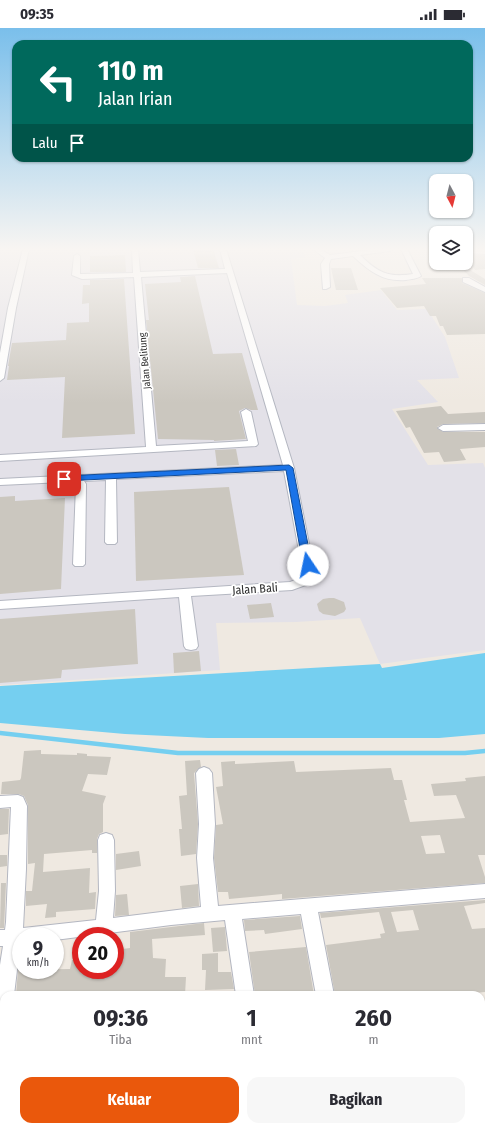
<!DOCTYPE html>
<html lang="id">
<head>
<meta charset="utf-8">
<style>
  body { margin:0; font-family:"Fira Sans Condensed",sans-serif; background:#f7f7f7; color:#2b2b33; height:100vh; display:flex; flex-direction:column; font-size:15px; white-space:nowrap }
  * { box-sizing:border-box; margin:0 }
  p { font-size:13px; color:#7c7c81 }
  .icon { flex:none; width:22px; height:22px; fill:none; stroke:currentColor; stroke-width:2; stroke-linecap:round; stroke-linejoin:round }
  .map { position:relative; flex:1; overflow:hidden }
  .sheet { position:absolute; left:0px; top:963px; width:485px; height:140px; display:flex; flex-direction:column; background:#fff; border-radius:12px 12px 0 0; box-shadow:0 1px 3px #0004 }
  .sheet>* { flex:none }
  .banner { position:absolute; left:12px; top:12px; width:461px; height:122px; border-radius:12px; box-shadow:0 1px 3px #0004; background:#00695c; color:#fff; overflow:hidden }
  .needle { width:26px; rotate:173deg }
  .buttons { position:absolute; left:429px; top:146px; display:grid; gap:8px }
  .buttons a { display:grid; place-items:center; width:44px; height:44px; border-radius:8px; background:#fff; box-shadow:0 1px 3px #0004; font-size:20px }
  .speed { position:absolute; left:12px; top:899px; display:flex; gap:8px; font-size:20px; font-weight:700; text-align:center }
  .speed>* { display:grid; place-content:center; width:52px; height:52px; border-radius:50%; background:#fff; box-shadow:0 1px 3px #0004; line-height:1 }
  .speed small { font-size:10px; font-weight:400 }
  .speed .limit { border:6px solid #d22; background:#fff; color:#111 }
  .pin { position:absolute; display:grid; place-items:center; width:34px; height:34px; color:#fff; margin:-17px; border-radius:8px; box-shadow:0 2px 6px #0006 }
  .me { position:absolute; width:44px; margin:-22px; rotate:349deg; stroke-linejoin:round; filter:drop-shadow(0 0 3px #0008) }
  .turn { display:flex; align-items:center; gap:14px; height:84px; padding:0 20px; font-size:18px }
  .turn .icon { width:52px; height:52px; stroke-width:2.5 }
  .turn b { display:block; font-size:28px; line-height:34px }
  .then { display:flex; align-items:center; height:38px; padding:0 20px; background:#0003; gap:8px; font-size:15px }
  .eta { display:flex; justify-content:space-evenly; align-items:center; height:68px; text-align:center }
  .eta b { font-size:24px; font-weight:700; line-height:28px }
  .primary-button { display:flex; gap:8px; margin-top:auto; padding:8px 20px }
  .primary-button a { flex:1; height:46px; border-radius:12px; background:#ea580c; color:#fff; font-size:16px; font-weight:700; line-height:46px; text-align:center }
  .primary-button a+a { background:#f7f7f7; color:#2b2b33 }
  .status { display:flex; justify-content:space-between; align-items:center; height:28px; padding:0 20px; background:#fff; direction:ltr }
  .status svg { height:11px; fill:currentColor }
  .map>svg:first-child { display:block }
  .industrial { fill:#e3e1e8 }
  .water { fill:#75cff0 }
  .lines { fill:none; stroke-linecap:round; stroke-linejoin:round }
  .stream { stroke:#75cff0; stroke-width:4.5 }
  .building { fill:#cbc7bf; fill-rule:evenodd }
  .minor-casing { stroke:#b4b7c1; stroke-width:2 }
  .minor { fill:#fff; fill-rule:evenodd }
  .route { fill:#1a73e8; stroke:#114b97 }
  .labels { text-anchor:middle; stroke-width:3.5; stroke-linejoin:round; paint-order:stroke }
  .far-street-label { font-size:10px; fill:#2e2e2e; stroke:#fff }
  .street-label { font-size:12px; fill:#2e2e2e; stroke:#fff }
</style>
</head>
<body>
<div class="status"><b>09:35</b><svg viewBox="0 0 49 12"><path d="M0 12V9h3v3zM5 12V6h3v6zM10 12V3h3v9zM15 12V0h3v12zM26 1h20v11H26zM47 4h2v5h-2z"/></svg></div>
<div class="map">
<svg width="485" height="1103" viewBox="0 0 485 1103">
  <rect width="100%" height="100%" fill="#efe9e1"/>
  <polygon class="industrial" points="0,221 300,221 306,229 291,231 297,277 325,278 348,275 345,267 381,262 397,282 427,281 445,309 459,350 417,352 438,374 392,381 428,437 483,435 485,440 485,622 380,636 360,590 296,594 216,595 220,642 0,657"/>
  <polygon class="water" points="485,625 485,706 439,710 208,710 125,706 0,695 0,658 380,636 382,640"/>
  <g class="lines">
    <polyline class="stream" points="0,705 178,725 465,725 485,723"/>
  </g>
  <g class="building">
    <polygon points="193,221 213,221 219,240 198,240"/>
    <polygon points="466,226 485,227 485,241 475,242"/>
    <polygon points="125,227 126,244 90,244 90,228"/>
    <polygon points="462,237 485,251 485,257 469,248 460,239"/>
    <polygon points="331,240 351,240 358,262 336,262"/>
    <polygon points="195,248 213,326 242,325 258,382 251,382 245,380 239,383 246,411 214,413 214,412 158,411 146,292 149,292 145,256 181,254 180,249"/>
    <polygon points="422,250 462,250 462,255 485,265 485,306 447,307 443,298 440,298 436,288 430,288 424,278 397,280 380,260 426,256"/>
    <polygon points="124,251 135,406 62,410 65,349 7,352 9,338 8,338 12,315 66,312 67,295 89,294 89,275 82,276 83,257 90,257 90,252"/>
    <polygon points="441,378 448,386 485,384 485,395 443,396 437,399 443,404 485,404 485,419 460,421 466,432 457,433 444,434 439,424 424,425 410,399 406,400 396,383"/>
    <polygon points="236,421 239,437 217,438 215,422"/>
    <polygon points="229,459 244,547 136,553 134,464"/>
    <polygon points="15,468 15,473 65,470 61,561 0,566 0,469"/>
    <polygon points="329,570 334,570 344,574 346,581 344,584 335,588 323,586 319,583 317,576 323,571"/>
    <polygon points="271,575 274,589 250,591 247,577"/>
    <polygon points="135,581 138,636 62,642 61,650 0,655 0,591"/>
    <polygon points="199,623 201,643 174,645 173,625"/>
    <polygon points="41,722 41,726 77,727 77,725 87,726 87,728 111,729 107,747 88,746 82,763 106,768 103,776 103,804 99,806 97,811 97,825 92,825 92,822 44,826 43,844 90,840 89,865 96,864 95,881 56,884 56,889 45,890 47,876 26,878 26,863 32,863 35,835 28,836 28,777 24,768 19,766 1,766 2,754 20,752 21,750 24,723"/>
    <polygon points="200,732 201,739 194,745 198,796 196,826 181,828 179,801 182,801 179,768 187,767 185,733"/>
    <path d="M 235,733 L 235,736 L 294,733 L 296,744 L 391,740 L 394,752 L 402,752 L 407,772 L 404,772 L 410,794 L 465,790 L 456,767 L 434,768 L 431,756 L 466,753 L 465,750 L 485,748 L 485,827 L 478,827 L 485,849 L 485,855 L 282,871 L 282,866 L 229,871 L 228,864 L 218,864 L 214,830 L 216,797 L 223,796 L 216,759 L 223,758 L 221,734 ZM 440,807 L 445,825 L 426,826 L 421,808 Z"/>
    <polygon points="0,781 9,781 8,806 0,807"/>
    <polygon points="139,823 141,838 116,842 116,826"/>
    <polygon points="0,827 7,827 7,838 0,839"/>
    <polygon points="1,855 6,855 4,900 0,900"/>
    <polygon points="198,856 199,878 182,880 180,858"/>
    <polygon points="127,866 129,887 115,888 116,867"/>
    <path d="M 485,872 L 485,875 L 464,878 L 472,901 L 485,900 L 485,964 L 453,967 L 335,967 L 326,917 L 381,910 L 380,906 L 385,905 L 379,884 L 321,890 L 320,885 ZM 413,882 L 419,902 L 397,904 L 391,884 Z"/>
    <polygon points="300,888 302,901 265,906 264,902 245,903 244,892"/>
    <polygon points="204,895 205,907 152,911 153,930 166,931 165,949 186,949 185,967 131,967 131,965 101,965 101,967 16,967 18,942 70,941 72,932 81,932 81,942 115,942 115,922 130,920 130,904"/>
    <polygon points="225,899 227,923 213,924 211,900"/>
    <polygon points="306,919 314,967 255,967 249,924"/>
    <polygon points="218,925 218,944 231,944 234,961 205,962 206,942 202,942 202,926"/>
  </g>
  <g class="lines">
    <defs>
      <g id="minor">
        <polygon points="23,221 29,221 16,280 4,350 0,353 0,325 8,280"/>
        <polygon points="132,221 138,221 140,244 225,241 220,221 226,221 294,440 316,551 314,554 292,562 191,568 198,618 196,621 191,622 186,621 184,618 179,569 0,581 0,573 290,554 304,549 284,443 116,451 117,514 115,516 107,516 105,514 106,452 84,453 86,456 85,536 83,538 75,538 73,536 76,457 68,457 63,454 0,457 0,451 283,437 227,245 141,249 156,418 248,413 241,384 246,381 251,384 258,416 256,418 0,433 0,427 146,419 134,249 82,251 72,247 74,228 77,226 80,228 80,246 133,245"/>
        <path d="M 313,221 L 320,221 L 330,227 L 378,221 L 393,221 L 390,223 L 360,227 C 377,244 388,250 413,246 L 401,221 L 407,221 L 421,248 C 417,251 411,251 406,252 C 383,254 369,243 353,228 L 331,231 L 329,236 L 330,259 L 326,261 L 323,261 L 321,236 L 325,230 Z"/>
        <polygon points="466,221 485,222 485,226 466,225"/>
        <polygon points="463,250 469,250 485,259 485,264 463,254"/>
        <polygon points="485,396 485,402 443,403 438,400 443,397"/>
        <polygon points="204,739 209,741 212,745 215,796 213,830 218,878 485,856 485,870 318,884 334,967 316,967 301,886 242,891 254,967 236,967 225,892 171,897 55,912 55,908 21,908 14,967 4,967 4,997 0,999 0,937 3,918 0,918 0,902 5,902 6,894 11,779 0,780 0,768 18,767 23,769 27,778 26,841 23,900 96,892 99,863 98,812 100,807 106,805 112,807 114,812 115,863 113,890 201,879 197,830 199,796 196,745 199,741"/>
        <polygon points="485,981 485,999 481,1000 481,982"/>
        <rect x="0" y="1006" width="4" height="18"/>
        <polygon points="25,1099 45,1099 44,1103 24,1103"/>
        <polygon points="344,1099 364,1099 365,1103 345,1103"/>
        <polygon points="443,1099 464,1099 465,1103 444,1103"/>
      </g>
    </defs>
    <use href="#minor" class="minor-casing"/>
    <use href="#minor" class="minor"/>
  </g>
  <linearGradient id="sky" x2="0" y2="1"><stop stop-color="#7abfeb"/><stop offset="0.59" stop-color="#f8f5f2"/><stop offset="1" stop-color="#f8f5f2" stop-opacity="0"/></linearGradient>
  <rect width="485" height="375" fill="url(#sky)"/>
  <polygon class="route" points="289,437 293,440 312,537 308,540 303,537 286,442 64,453 60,451 64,448"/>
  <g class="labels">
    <g class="far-street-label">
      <text transform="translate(144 333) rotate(-95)" y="4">Jalan Belitung</text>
    </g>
    <g class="street-label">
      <text transform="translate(255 561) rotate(-4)" y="4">Jalan Bali</text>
    </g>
  </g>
</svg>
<div class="buttons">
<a><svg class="needle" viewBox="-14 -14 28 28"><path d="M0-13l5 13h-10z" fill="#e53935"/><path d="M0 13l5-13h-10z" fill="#7c7c81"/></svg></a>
<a><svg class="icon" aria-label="layers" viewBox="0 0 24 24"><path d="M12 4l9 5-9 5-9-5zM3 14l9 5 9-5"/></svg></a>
</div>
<div class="speed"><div>9<small>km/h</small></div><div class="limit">20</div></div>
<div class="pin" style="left:64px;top:451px;background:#d93025"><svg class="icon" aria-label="arrive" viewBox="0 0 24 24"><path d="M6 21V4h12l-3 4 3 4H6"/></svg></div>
<svg class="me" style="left:308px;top:537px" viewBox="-20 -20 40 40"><circle r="19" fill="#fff"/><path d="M0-13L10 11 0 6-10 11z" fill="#1a73e8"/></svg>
<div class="banner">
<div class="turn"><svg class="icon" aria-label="left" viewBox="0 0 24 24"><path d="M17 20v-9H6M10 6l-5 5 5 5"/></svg><div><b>110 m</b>Jalan Irian</div></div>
<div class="then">Lalu<svg class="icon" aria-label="arrive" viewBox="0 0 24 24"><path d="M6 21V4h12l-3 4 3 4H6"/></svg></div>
</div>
<section class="sheet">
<div class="eta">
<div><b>09:36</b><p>Tiba</p></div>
<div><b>1</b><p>mnt</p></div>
<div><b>260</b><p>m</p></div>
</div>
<div class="primary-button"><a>Keluar</a><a>Bagikan</a></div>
</section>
</div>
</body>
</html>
